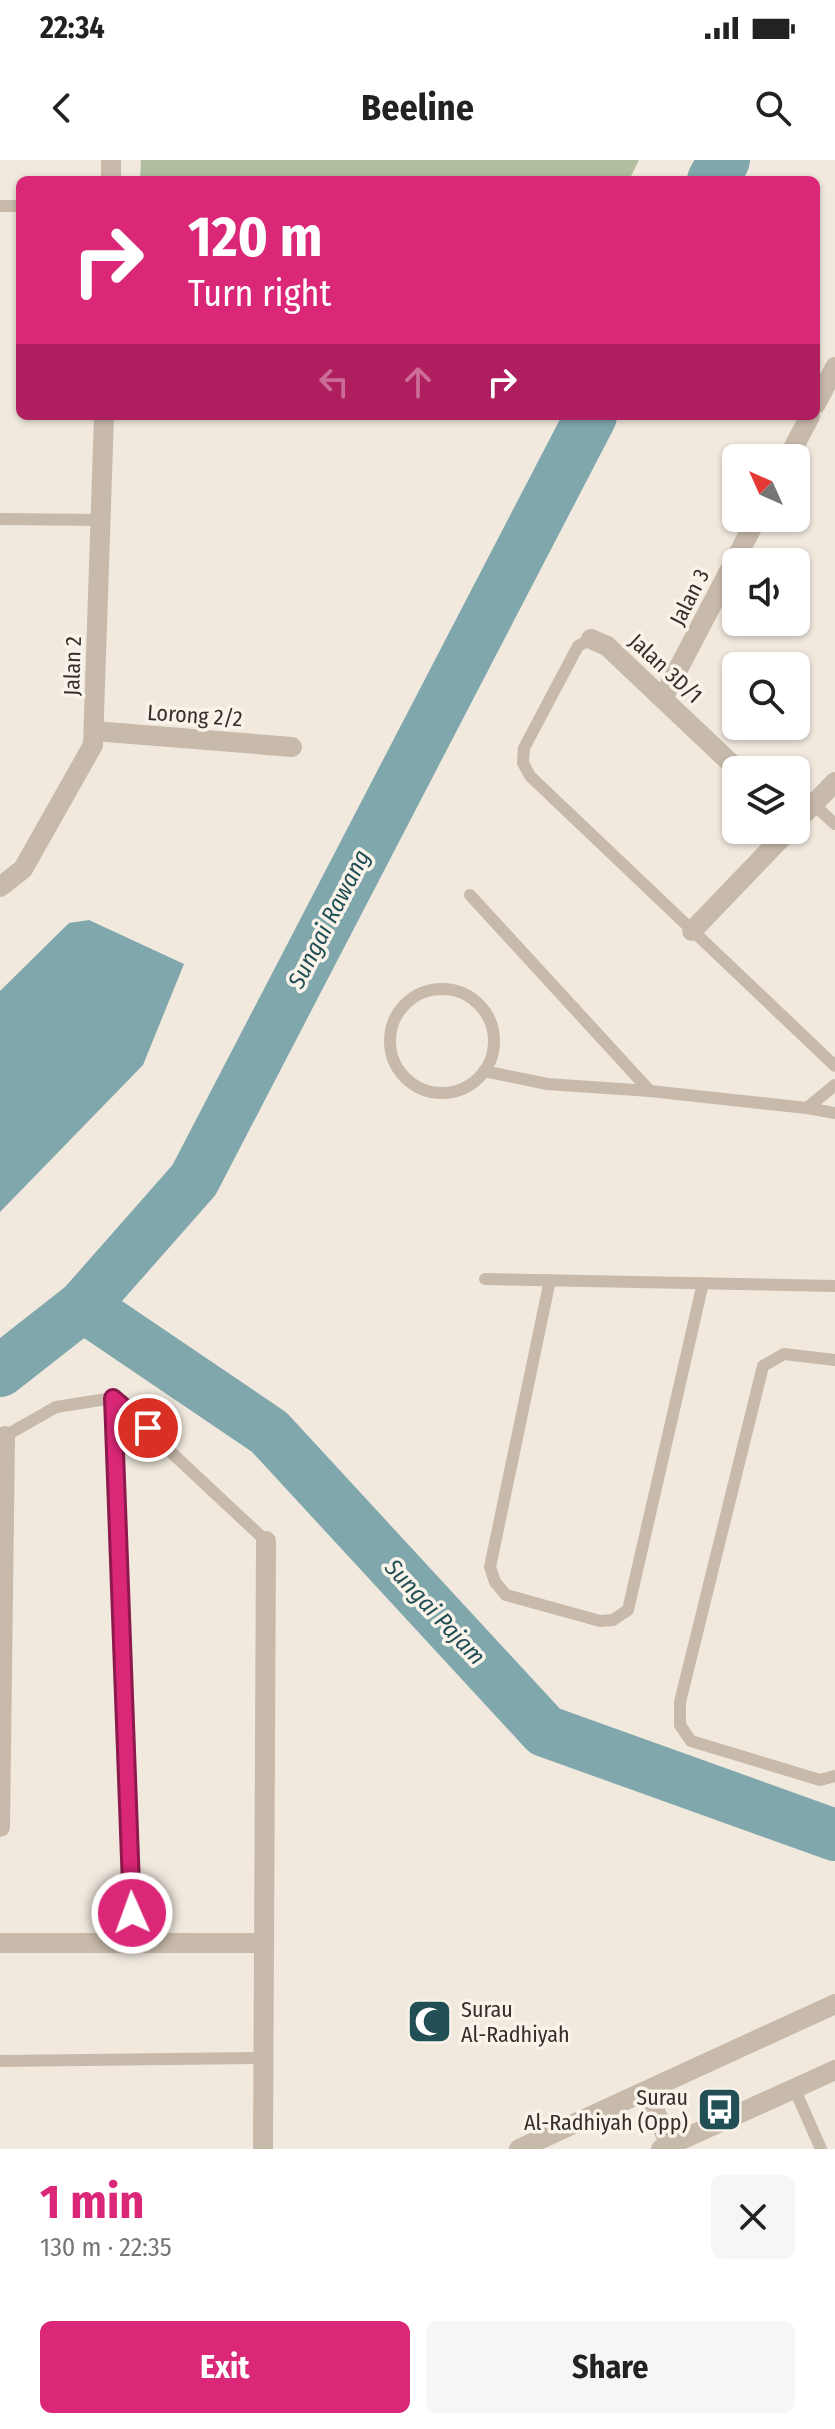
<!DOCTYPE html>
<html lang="en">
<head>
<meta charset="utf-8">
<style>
  body { margin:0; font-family:"Fira Sans Condensed",sans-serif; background:#f6f6f6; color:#222; height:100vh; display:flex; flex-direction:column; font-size:30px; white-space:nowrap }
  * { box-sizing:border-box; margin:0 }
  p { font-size:26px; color:#767676 }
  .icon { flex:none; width:44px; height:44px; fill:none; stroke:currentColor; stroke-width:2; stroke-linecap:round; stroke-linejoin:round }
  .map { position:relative; height:1989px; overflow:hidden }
  .drawer { display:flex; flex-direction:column; background:#fff; flex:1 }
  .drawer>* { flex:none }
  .guide { position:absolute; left:16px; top:16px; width:804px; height:244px; border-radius:12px; box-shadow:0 2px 6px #0004; background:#db2777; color:#fff; overflow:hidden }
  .needle { width:52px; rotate:315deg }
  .controls { position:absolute; left:722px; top:284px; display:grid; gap:16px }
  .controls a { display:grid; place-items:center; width:88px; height:88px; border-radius:12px; background:#fff; box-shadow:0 2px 6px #0004; font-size:40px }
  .pin { position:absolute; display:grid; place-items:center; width:68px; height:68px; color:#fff; margin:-34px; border:4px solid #fff; border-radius:50%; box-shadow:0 2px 8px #0007 }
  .me { position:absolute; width:88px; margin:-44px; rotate:358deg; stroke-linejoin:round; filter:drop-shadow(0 0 6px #0008) }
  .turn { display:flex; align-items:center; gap:28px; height:168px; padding:0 40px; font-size:36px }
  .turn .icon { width:104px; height:104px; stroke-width:2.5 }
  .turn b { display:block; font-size:56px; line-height:68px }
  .lanes { display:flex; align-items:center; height:76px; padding:0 40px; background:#0003; justify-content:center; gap:40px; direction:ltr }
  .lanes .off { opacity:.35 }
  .round { display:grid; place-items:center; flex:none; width:84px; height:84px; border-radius:12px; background:#f6f6f6 }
  .overview { display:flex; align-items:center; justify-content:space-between; height:136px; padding:0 40px }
  h1 { font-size:48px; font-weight:700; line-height:60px; color:#db2777 }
  .primary-button { display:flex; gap:16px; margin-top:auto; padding:16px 40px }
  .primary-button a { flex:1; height:92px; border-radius:12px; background:#db2777; color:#fff; font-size:32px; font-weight:700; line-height:92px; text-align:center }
  .primary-button a+a { background:#f6f6f6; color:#222 }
  .status { display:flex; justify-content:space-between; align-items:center; height:56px; padding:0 40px; background:#fff; direction:ltr }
  .status svg { height:22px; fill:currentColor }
  header { display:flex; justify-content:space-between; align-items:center; height:104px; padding:0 40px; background:#fff; font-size:36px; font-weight:700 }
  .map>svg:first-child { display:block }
  .green { fill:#b2bf9f }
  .water { fill:#7fa7ac }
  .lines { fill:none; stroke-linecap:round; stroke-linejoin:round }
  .river { stroke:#7fa7ac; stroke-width:52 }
  .service { stroke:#c8baab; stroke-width:12 }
  .minor { stroke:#c8baab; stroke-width:20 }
  .route-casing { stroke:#8e194d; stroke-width:20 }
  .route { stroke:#db2777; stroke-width:14 }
  .labels { text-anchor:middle; stroke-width:7; stroke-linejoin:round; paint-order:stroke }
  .street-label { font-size:22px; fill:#362e29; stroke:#f9f3ea }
  .poi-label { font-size:22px; fill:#362e29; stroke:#f9f3ea; text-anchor:start }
  .water-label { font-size:24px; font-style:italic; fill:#224f55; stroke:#f9f3ea }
</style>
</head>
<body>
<div class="status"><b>22:34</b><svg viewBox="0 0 49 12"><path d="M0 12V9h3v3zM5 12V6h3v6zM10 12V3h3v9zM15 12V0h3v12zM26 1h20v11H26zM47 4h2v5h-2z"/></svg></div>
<header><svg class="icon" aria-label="back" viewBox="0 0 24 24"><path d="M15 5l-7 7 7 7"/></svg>Beeline<svg class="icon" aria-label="search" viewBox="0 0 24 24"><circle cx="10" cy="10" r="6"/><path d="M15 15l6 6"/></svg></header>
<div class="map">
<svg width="835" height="1989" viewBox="0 0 835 1989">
  <rect width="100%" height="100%" fill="#f1e9de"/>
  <g class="green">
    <polygon points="141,0 639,0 629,20 140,20"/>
    <polygon points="168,256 514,256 512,260"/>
  </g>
  <polygon class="water" points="89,760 184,804 143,905 0,1052 0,831 69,763"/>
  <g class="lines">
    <g class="river">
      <polyline points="713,20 724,0"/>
      <polyline points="83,1146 269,1272 545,1571 835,1675"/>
      <polyline points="0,1211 83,1146 194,1020 591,256"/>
    </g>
    <g class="service">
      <polyline points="0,46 20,46"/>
      <polyline points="0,359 101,360"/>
      <polyline points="591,479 578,486 524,588 523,603 530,616 835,906"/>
      <polyline points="813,644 835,664"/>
      <polyline points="470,735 650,931 807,948 835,925"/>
      <circle cx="442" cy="881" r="52"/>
      <polyline points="484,911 547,924 650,931"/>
      <polyline points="807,948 835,953"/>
      <polyline points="485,1119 835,1126"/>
      <polyline points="550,1120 490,1407 495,1422 506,1435 600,1461 613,1460 628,1450 703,1123"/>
      <polyline points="835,1200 784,1194 763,1206 680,1542 680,1565 691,1581 820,1620 835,1616"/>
      <polyline points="113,1238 133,1783"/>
      <polyline points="5,1276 56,1247 113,1238 266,1381"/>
      <polyline points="0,1901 264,1898"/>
      <polyline points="794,1928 821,1989"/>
    </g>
    <g class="minor">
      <polyline points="111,20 111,0"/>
      <polyline points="816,244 835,207"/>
      <polyline points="788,298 810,256"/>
      <polyline points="591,479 607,486 738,610"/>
      <polyline points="663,538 757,358"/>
      <polyline points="94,571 292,587"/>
      <polyline points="796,662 835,622"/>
      <polyline points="0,727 23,709 93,585 104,256"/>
      <polyline points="692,771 789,670"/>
      <polyline points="0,1667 5,1276"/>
      <polyline points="0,1783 264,1783"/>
      <polyline points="646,1931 672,1989"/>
      <polyline points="263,1989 266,1381"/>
      <polyline points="519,1989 835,1844"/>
      <polyline points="661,1989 835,1910"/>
    </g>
  </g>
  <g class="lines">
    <defs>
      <polyline id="route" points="132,1753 113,1238 148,1268"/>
    </defs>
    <use href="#route" class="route-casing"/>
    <use href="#route" class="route"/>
  </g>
  <defs>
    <symbol id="mosque-square" viewBox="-11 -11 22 22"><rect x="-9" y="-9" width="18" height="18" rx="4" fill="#224f55" stroke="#f9f3ea"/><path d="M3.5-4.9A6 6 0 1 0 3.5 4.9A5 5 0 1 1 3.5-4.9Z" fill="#fff"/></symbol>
    <symbol id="bus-square" viewBox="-11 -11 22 22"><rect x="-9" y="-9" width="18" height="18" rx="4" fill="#224f55" stroke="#f9f3ea"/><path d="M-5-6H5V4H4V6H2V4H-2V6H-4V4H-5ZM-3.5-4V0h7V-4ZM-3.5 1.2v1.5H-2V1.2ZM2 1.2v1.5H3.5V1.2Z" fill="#fff"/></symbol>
  </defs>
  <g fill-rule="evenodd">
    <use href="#mosque-square" x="404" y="1836" width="51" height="51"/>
    <use href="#bus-square" x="694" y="1924" width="51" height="51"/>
  </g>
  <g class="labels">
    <g class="street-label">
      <text transform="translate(689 437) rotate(-63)" y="8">Jalan 3</text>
      <text transform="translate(72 506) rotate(-88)" y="8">Jalan 2</text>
      <text transform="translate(666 508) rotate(43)" y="8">Jalan 3D/1</text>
      <text transform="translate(195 555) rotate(4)" y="8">Lorong 2/2</text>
    </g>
    <g class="poi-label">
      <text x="461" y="1857">Surau<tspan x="461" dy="25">Al-Radhiyah</tspan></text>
      <text x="688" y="1945" text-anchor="end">Surau<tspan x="688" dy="25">Al-Radhiyah (Opp)</tspan></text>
    </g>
    <g class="water-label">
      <text transform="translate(329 759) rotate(-63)" y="8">Sungai Rawang</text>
      <text transform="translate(435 1452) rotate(47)" y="8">Sungai Pajam</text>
    </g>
  </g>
</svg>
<div class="controls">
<a><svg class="needle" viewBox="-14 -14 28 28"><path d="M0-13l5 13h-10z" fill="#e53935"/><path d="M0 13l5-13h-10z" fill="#767676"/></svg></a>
<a><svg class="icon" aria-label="sound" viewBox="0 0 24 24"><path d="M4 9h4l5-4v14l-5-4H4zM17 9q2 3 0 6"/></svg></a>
<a><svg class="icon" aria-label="search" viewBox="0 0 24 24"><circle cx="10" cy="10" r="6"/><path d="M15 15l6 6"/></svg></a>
<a><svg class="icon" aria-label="layers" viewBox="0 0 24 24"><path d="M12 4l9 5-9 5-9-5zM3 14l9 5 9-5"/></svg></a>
</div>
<div class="pin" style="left:148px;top:1268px;background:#d93025"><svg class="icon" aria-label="arrive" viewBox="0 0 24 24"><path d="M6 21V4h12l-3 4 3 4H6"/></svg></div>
<svg class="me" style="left:132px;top:1753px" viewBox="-20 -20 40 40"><circle r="17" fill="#db2777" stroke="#fff" stroke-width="3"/><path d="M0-11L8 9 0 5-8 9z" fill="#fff"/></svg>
<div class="guide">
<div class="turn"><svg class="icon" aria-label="right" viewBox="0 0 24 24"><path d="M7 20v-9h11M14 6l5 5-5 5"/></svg><div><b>120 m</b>Turn right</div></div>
<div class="lanes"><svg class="icon off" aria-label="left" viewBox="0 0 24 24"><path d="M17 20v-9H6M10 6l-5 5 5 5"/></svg><svg class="icon off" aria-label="ahead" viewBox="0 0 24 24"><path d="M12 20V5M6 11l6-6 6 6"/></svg><svg class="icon" aria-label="right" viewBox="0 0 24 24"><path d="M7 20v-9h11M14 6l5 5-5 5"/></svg></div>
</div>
</div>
<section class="drawer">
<div class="overview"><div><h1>1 min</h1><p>130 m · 22:35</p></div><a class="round"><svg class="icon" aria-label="close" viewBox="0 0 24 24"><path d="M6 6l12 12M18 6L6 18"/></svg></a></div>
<div class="primary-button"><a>Exit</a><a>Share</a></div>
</section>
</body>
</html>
